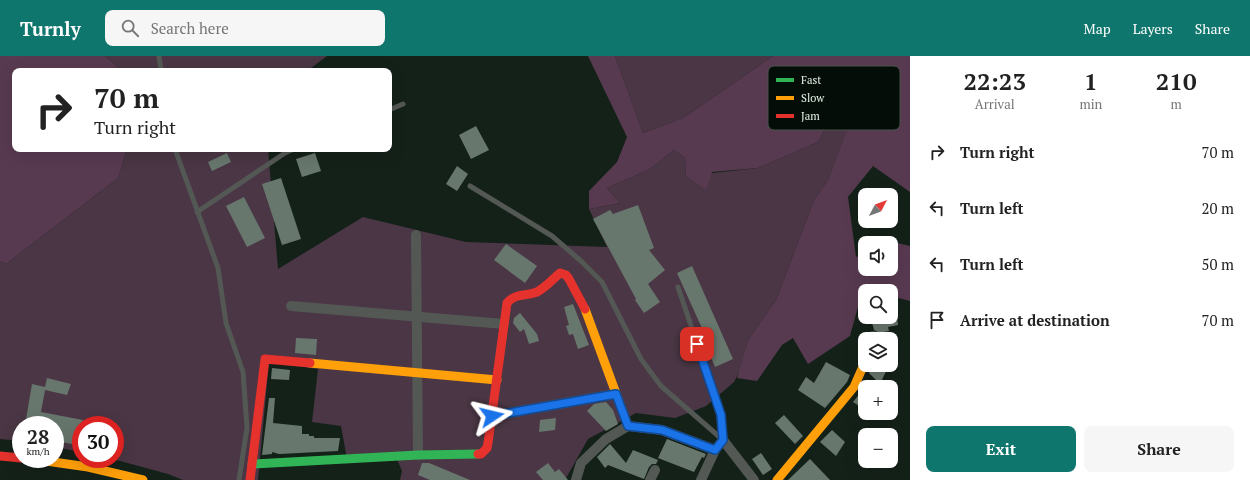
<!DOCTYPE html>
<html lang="en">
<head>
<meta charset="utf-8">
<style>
  body { margin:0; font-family:"PT Serif",serif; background:#f6f6f6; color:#222; height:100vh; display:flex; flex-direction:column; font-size:15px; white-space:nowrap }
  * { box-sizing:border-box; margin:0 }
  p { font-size:13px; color:#767676 }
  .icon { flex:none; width:22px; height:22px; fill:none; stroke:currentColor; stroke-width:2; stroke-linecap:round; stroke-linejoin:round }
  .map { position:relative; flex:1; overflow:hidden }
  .side { display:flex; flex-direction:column; background:#fff; width:340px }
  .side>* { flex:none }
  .hud { position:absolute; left:12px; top:12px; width:380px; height:84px; border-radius:8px; box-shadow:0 4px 16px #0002; background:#fff; color:#222; overflow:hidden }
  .needle { width:26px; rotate:49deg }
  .controls { position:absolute; left:858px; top:132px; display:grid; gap:8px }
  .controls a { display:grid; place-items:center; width:40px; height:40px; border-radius:8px; background:#fff; box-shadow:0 4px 16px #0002; font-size:20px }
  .speed { position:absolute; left:12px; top:360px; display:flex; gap:8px; font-size:20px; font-weight:700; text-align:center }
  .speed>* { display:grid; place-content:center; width:52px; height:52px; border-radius:50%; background:#fff; box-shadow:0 4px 16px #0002; line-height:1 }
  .speed small { font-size:10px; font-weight:400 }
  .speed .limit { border:6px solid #d22; background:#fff; color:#111 }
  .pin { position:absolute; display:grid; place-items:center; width:34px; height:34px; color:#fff; margin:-17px; border-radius:8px; box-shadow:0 2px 6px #0006 }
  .me { position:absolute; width:44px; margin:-22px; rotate:80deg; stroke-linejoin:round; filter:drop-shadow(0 0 3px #0008) }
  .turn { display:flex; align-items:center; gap:14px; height:84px; padding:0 16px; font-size:18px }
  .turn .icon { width:52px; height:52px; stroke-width:2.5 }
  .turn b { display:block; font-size:28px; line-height:34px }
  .eta { display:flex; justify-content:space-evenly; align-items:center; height:68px; text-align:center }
  .eta b { font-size:24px; font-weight:800; line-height:28px }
  .cta { display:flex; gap:8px; margin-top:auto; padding:8px 16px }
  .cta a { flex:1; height:46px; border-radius:8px; background:#0f766e; color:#fff; font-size:16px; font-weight:800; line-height:46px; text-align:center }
  .cta a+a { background:#f6f6f6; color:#222 }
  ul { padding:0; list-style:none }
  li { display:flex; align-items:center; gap:12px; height:56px; padding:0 16px }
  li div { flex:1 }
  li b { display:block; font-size:15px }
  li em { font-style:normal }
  header { display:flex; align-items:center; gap:24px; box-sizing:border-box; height:56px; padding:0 20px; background:#0f766e; color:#fff }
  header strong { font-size:19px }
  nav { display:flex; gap:22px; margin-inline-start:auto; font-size:14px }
  .search { width:280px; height:36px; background:#f6f6f6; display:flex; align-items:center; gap:10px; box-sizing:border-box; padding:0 14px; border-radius:8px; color:#767676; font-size:15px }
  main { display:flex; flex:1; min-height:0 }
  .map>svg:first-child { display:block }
  .green { fill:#4a3644 }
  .forest { fill:#583a50 }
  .building { fill:#68776d }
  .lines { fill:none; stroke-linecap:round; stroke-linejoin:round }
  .lane { stroke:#545855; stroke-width:5 }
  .street { stroke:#545855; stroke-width:10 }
  .fast { stroke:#30b455; stroke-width:9 }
  .slow { stroke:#ff9f0a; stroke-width:9 }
  .jam { stroke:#e5322d; stroke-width:9 }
  .route-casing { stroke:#114b97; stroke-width:10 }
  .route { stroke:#1a73e8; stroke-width:7 }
  .key { fill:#040d07; stroke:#48524b; stroke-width:1 }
  .key-label { font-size:11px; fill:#e5f4e9 }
</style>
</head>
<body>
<header>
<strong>Turnly</strong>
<div class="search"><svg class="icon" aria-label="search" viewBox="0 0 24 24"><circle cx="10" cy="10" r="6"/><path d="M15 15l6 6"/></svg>Search here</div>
<nav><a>Map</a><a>Layers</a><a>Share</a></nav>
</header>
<main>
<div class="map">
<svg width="910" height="424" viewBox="0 0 910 424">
  <rect width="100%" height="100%" fill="#142119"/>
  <g class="green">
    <polygon points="105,0 327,0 307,15 122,15"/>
    <polygon points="615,0 773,0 683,62 643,77"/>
    <polygon points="840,44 856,54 828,124 814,144 776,244 748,284 740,314 734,326 706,350 675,362 636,357 588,383 565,424 400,424 402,415 396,401 347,403 341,370 312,366 318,313 269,306 258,424 183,424 168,418 113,403 115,403 115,369 81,369 81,396 55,391 55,369 21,369 21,385 0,383 0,205 6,208 118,122 127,93 268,93 278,213 363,161 466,186 607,191 589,153 620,147 607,132 650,113 674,94 685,102 686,120 758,112 818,86"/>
  </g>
  <g class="forest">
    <polygon points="0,0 105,0 122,15 15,15 15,93 127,93 118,122 6,208 0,205"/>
    <polygon points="588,0 615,0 643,77 683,62 773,0 910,0 910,136 873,110 848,141 856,201 865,198 865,213 891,213 891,187 893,186 910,190 910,245 891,240 891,235 873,235 863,232 850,280 808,308 793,282 782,289 757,325 737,322 748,284 776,244 814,144 828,124 855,54 840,44 818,86 758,112 712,116 706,134 686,120 685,102 674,94 650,113 607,132 620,147 589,153 589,135 617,106 627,81"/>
  </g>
  <g class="building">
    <polygon points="476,70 489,94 471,103 459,79"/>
    <polygon points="227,97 231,106 212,115 208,106"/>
    <polygon points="315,97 321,115 302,121 296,103"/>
    <polygon points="457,110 468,118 457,135 446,128"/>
    <polygon points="281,122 301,183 282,189 262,128"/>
    <polygon points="244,141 265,182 247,191 226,150"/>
    <polygon points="638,149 654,192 649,194 665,214 648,228 660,246 644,257 635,244 636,243 593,163 610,154 613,158"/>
    <polygon points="506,188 537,210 525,227 494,204"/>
    <polygon points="692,210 733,303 715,311 703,283 706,281 677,217"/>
    <polygon points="573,248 589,289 578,293 573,278 569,279 566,270 569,269 564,251"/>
    <polygon points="520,257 537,278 539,285 529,288 524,273 520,276 513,267 514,262"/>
    <polygon points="879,261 897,261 898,269 888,271 889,275 879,277 874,274 871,263"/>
    <polygon points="296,282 317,283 316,299 295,297"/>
    <polygon points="826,306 850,319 847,326 825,352 798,334 806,321 814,327"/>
    <polygon points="873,309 889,309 880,328 869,317"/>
    <polygon points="272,312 290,314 289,324 271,323"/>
    <polygon points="47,322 71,328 67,339 45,334 41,356 83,364 78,389 55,385 55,369 25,369 32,328 45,331"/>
    <polygon points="865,328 865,354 853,346 861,336"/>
    <polygon points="269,342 275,342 273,367 302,370 302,378 309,378 309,380 314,380 314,382 340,382 338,395 279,398 272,396 272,398 262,399"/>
    <polygon points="606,346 613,354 618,368 606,375 587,355 594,348"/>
    <polygon points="784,359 803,380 795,388 775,367"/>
    <polygon points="556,362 555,374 539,376 540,364"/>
    <polygon points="832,374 845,386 836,400 820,386"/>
    <polygon points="667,383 706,398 704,402 702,401 694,416 658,402"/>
    <polygon points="610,388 626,407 633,394 658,404 656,408 652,408 649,411 644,423 608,409 605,412 597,401"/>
    <polygon points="761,397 772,413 763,419 752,403"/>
    <polygon points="810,403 830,424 788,424"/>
    <polygon points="422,407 429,407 470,424 430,424 418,419"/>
    <polygon points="548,407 555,416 559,413 568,424 543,424 536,416"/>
  </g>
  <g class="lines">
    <g class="lane">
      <polyline points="159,0 161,15"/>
      <polyline points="389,54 403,48"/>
      <polyline points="175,93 218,212 226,267 243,316 247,372 239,424"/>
      <polyline points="470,130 552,180 581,205 602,226 641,303 661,330 723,384"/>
      <polyline points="197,156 285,97 294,93"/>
      <polyline points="678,231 721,359 723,384"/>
    </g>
    <g class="street">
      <polyline points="416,179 418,399"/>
      <polyline points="291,250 504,268"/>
      <polyline points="872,283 873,280"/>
      <polyline points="492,360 615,338"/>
      <polyline points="576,424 581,407 606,383 628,370 662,374 715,394"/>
      <polyline points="650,424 655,414"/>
      <polyline points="701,424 715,394 723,384 754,424"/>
    </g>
    <polyline class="fast" points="252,408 418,399 478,398"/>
    <g class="slow">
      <polyline points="585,253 628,370"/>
      <polyline points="310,307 497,324"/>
      <polyline points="32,403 88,411 143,424"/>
      <polyline points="777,424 854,331 865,306"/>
    </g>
    <g class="jam">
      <path d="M 478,398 L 481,398 L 487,392 L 488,387 L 507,247 C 517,236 525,241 537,236 C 546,231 553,223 560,217 L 566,219 L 569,223 L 585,253"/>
      <polyline points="0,400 21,402"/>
      <polyline points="250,424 265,303 310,307"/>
    </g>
  </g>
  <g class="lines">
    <defs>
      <polyline id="route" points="492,360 616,338 628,370 662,374 715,394 723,384 721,359 697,288"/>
    </defs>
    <use href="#route" class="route-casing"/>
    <use href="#route" class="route"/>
  </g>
  <rect x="768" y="10" width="132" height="64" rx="6" class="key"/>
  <rect x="776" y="22" width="18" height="4" fill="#30b455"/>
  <rect x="776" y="40" width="18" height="4" fill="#ff9f0a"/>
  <rect x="776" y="58" width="18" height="4" fill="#e5322d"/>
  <g class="key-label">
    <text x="801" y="28">Fast</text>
    <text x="801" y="46">Slow</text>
    <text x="801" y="64">Jam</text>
  </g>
</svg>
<div class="controls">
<a><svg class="needle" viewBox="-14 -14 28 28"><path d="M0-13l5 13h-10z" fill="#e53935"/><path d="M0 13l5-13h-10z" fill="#767676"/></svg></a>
<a><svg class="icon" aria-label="sound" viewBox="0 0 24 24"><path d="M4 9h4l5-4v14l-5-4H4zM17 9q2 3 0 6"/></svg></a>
<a><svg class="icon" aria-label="search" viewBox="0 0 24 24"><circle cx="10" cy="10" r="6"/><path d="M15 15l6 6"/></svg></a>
<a><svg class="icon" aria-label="layers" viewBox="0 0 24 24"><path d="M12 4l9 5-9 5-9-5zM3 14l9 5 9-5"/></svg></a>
<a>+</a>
<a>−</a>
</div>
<div class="speed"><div>28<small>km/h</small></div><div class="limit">30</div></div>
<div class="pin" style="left:697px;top:288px;background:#d93025"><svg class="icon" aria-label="arrive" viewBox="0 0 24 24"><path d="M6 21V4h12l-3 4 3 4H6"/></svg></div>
<svg class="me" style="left:492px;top:360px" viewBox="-20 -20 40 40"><path d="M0-17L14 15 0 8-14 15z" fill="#1a73e8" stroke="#fff" stroke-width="4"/></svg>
<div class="hud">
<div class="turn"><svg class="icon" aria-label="right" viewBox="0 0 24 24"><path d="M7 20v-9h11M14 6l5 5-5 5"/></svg><div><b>70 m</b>Turn right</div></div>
</div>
</div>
<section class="side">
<div class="eta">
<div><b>22:23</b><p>Arrival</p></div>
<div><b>1</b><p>min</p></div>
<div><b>210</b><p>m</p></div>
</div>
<ul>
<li><svg class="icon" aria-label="right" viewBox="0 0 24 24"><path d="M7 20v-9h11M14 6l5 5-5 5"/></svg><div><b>Turn right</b></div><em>70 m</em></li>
<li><svg class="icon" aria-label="left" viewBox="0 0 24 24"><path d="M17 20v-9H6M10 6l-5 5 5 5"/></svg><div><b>Turn left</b></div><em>20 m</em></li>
<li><svg class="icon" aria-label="left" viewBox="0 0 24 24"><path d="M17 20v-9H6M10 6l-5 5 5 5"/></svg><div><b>Turn left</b></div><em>50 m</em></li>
<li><svg class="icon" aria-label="arrive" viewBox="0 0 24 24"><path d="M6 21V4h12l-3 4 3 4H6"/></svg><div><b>Arrive at destination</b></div><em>70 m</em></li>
</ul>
<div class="cta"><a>Exit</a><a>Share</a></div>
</section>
</main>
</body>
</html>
